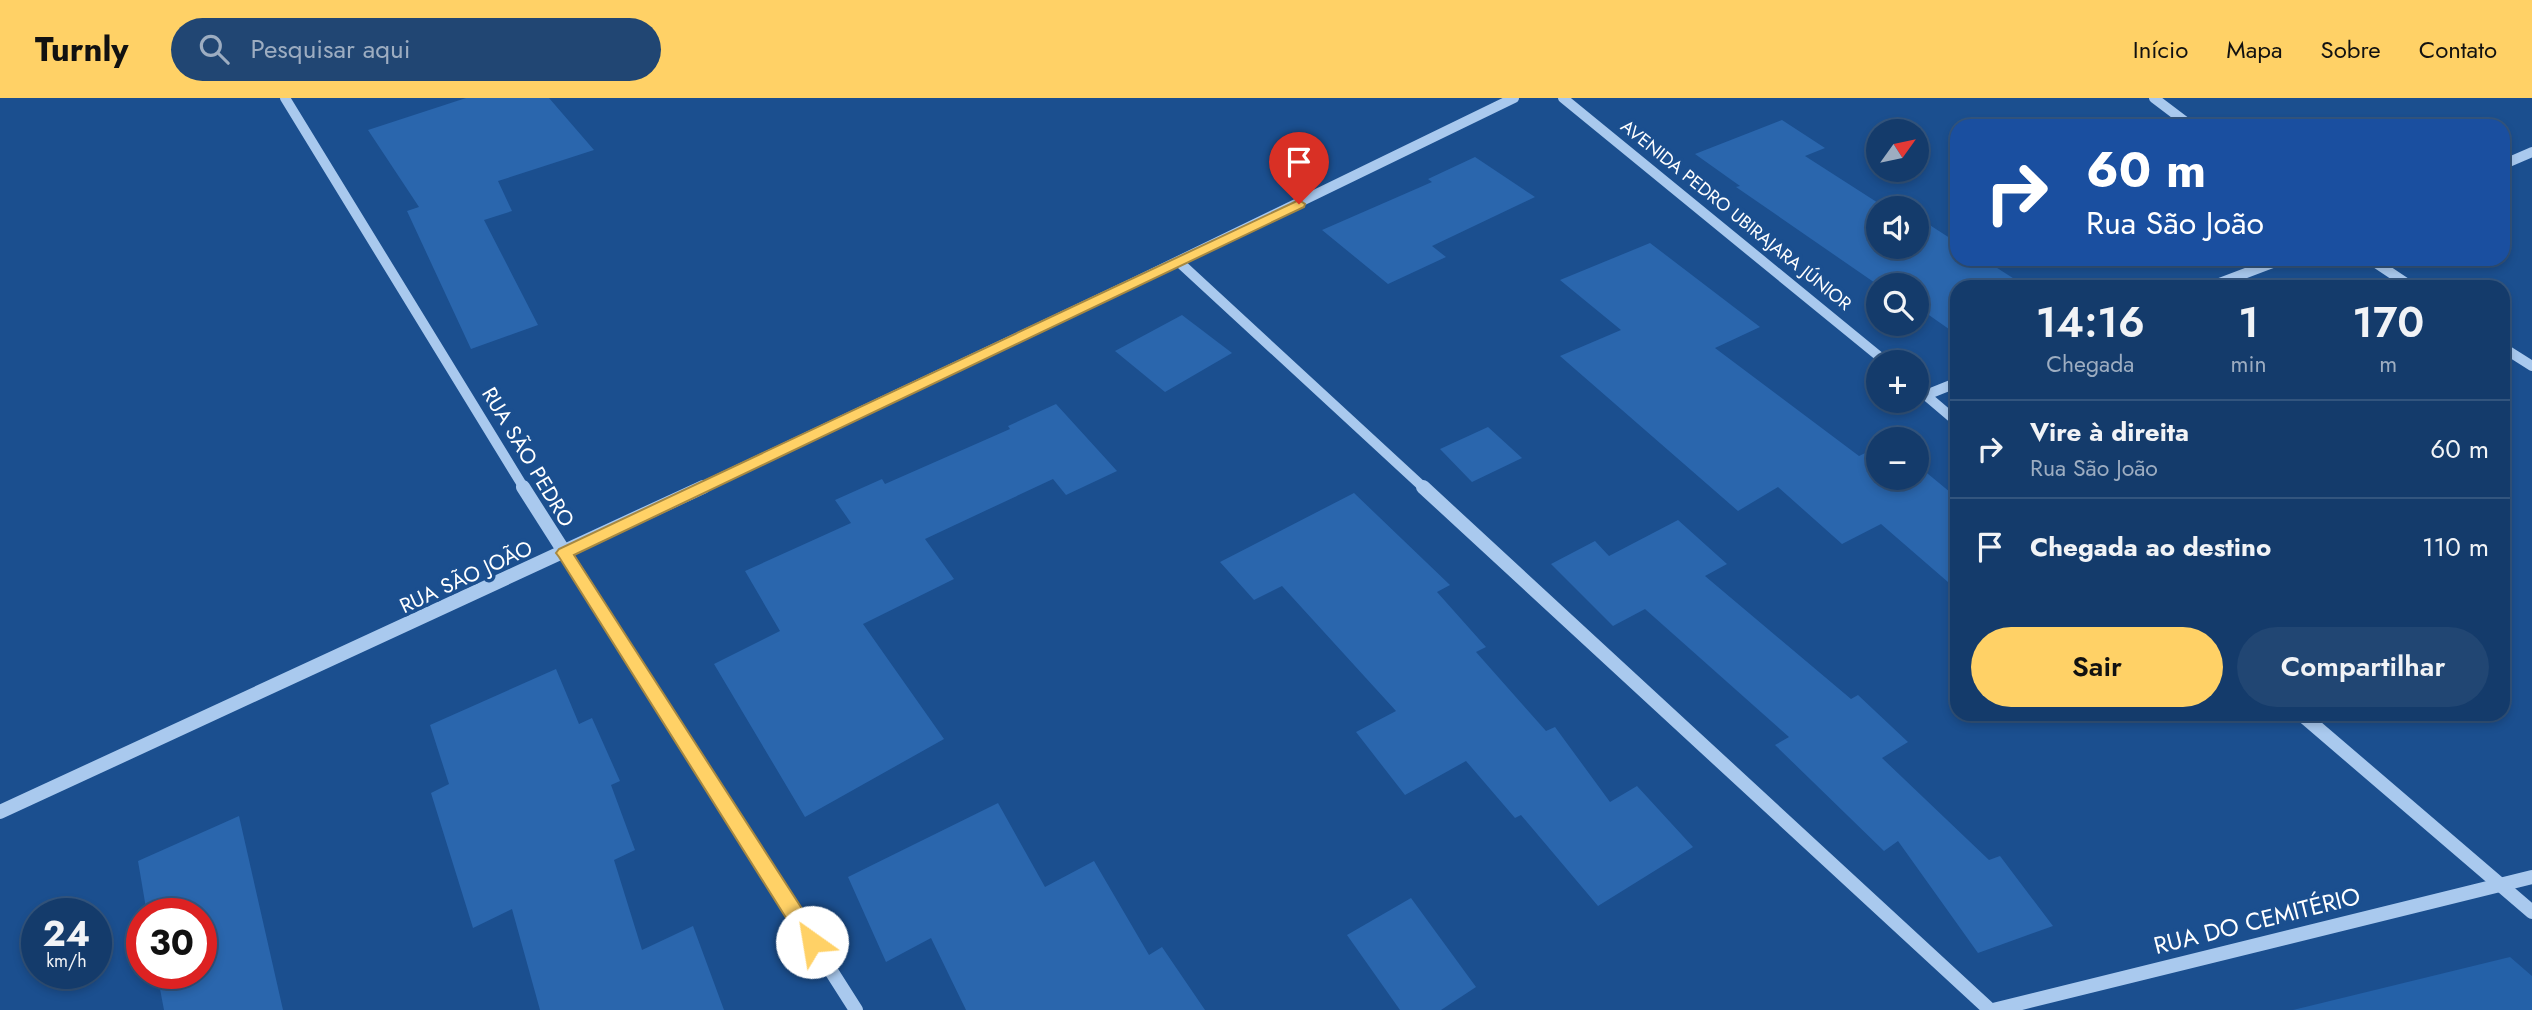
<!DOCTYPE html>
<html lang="pt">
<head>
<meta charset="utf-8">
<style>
  body { margin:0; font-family:Jost,sans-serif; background:#214673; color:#f1f3f6; height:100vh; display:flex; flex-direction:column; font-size:26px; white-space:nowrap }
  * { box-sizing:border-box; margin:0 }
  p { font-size:23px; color:#9dadc1 }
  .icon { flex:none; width:38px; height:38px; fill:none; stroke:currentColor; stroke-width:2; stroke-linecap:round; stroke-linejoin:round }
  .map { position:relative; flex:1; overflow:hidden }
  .sheet { position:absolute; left:1950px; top:182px; width:560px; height:441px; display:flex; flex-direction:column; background:#143b6b; border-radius:21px; box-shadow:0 4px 10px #0003,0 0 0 2px #33557e }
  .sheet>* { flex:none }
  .guide { position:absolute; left:1950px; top:21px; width:560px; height:147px; border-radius:21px; box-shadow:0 4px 10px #0003,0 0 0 2px #33557e; background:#1a4fa0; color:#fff; overflow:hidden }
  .needle { width:46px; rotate:57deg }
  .controls { position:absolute; left:1866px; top:21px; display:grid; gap:14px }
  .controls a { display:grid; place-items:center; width:63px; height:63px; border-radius:50%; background:#143b6b; box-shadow:0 4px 10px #0003,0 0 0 2px #33557e; font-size:35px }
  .speed { position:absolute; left:21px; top:800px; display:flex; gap:14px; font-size:35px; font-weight:700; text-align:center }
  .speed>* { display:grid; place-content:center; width:91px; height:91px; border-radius:50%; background:#143b6b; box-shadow:0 4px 10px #0003,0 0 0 2px #33557e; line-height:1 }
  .speed small { font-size:18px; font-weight:400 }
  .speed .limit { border:10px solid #d22; background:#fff; color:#111 }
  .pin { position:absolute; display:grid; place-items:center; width:60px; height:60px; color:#fff; margin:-72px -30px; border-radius:50% 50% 50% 0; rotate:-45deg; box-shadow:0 0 7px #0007 }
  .pin .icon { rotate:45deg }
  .me { position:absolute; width:77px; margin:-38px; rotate:328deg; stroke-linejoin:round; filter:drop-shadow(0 0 5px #0008) }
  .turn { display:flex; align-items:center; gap:24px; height:147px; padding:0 21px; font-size:32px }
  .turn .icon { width:91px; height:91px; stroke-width:2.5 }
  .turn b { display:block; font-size:49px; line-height:60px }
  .eta { display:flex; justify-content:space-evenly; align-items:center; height:119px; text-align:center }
  .eta b { font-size:42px; font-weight:600; line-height:49px }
  .cta { display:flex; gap:14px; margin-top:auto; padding:14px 21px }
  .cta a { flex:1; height:80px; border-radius:42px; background:#ffd166; color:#111; font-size:28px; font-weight:600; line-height:80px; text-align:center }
  .cta a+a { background:#214673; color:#f1f3f6 }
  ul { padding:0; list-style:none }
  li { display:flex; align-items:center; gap:21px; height:98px; padding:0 21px; border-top:2px solid #33557e }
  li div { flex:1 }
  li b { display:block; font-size:26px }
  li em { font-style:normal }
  header { display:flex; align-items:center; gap:42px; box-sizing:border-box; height:98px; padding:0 35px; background:#ffd166; color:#111 }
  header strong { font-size:33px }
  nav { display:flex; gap:38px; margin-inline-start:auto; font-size:24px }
  .search { width:490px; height:63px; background:#214673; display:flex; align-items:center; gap:18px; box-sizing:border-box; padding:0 24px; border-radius:38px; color:#9dadc1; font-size:26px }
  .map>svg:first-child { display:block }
  .green { fill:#2461a8 }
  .building { fill:#2a66ad }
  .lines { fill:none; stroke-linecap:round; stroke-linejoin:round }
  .minor-far1 { stroke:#a9c9ee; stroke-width:10 }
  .minor { stroke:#a9c9ee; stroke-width:14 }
  .route { fill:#ffd166; stroke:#a68842; stroke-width:2 }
  .labels { text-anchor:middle; stroke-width:7; stroke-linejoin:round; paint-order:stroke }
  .far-street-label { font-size:18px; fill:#fff; stroke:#1b4f8f }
  .street-label { font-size:21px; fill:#fff; stroke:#1b4f8f }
  .near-street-label { font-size:24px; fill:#fff; stroke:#1b4f8f }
</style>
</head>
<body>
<header>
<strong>Turnly</strong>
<div class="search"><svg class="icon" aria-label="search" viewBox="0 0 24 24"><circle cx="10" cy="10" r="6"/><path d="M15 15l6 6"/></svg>Pesquisar aqui</div>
<nav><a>Início</a><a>Mapa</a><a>Sobre</a><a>Contato</a></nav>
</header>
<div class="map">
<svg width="2532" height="912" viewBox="0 0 2532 912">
  <rect width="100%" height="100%" fill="#1b4f8f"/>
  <polygon class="green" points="2510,859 2532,878 2532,912 2293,912"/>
  <g class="building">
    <polygon points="466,0 549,0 594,52 498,83 512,113 484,122 538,227 471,251 407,113 419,109 368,32"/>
    <polygon points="1782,22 1825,50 1805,58 1886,110 1878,110 1878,149 1916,149 1916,128 1925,124 1956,144 1956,161 1983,161 2027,189 1956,189 1956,236 1916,208 1916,187 1886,187 1878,181 1878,187 1736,89 1740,88 1695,56"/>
    <polygon points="1475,59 1535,99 1432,148 1446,159 1388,186 1322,132 1432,84 1428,81"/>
    <polygon points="1650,145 1760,229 1715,250 1859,358 1878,349 1878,380 1916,380 1916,366 1956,399 1956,491 1881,426 1842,446 1778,389 1738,413 1560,258 1621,232 1560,182"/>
    <polygon points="1182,217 1232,255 1165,294 1115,253"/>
    <polygon points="1056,306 1117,373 1066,397 1053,381 925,441 954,481 863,526 944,641 805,719 714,566 780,533 745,473 851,425 835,402 882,381 885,386 1010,331 1008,328"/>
    <polygon points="1488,329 1522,360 1472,384 1440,351"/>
    <polygon points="1354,395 1450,487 1437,494 1486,549 1476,554 1546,633 1555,629 1610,704 1637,688 1693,749 1598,808 1521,717 1515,720 1466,663 1405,697 1356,634 1396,613 1282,488 1254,502 1220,464"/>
    <polygon points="1678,422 1727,466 1705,478 1851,601 1858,597 1908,644 1882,660 1989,762 2000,758 2053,828 1978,855 1898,743 1884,753 1775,647 1789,639 1645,511 1613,528 1551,466 1595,443 1609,458"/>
    <polygon points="556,571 579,626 592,620 620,683 611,687 635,752 614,762 642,852 693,828 724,912 540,912 512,811 473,830 431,695 449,686 430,627"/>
    <polygon points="998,705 1045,789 1094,763 1149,857 1162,849 1205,912 966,912 931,840 886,864 848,779"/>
    <polygon points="239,718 283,912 164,912 157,875 201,875 201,816 147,816 138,763"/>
    <polygon points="1411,800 1476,889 1441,912 1400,912 1347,837"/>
  </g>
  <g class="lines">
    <g class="minor-far1">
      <polyline points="285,0 524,390"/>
      <polyline points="1563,0 1886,264"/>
      <polyline points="2154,0 2191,28"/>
      <polyline points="2502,67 2532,54"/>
      <polyline points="2370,161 2412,189"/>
      <polyline points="1180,165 1424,390"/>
      <polyline points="2209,189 2283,161"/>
      <polyline points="2502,249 2532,268"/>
      <polyline points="1916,289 1956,323"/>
      <polyline points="1926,297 1956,285"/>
      <polyline points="699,390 1137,183 1514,0"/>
    </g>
    <g class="minor">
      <polyline points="523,389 856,912"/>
      <polyline points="1423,389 1990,912"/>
      <polyline points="2301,616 2532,814"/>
      <polyline points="0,714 703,389"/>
      <polyline points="1993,912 2532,779"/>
    </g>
  </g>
  <polygon class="route" points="1299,102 1305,106 1304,109 574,457 819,837 822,844 819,850 812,853 805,850 559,459 556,455 559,451"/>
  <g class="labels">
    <g class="far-street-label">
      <text transform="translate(1736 117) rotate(39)" y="6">AVENIDA PEDRO UBIRAJARA JÚNIOR</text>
    </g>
    <g class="street-label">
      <text transform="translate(528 359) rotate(59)" y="7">RUA SÃO PEDRO</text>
      <text transform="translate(466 479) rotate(-25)" y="7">RUA SÃO JOÃO</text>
    </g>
    <g class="near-street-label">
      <text transform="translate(2257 823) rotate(-14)" y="8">RUA DO CEMITÉRIO</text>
    </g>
  </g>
</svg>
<div class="controls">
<a><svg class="needle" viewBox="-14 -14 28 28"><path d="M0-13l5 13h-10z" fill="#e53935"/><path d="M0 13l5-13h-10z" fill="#9dadc1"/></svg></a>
<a><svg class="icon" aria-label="sound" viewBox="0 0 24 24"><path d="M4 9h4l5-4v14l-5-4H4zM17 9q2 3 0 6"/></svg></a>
<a><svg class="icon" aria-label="search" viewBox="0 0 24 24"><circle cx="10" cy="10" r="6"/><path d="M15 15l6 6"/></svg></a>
<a>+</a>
<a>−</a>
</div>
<div class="speed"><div>24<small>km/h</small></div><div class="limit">30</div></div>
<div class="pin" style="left:1299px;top:106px;background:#d93025"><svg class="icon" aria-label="arrive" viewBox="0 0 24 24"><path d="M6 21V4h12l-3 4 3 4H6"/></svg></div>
<svg class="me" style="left:812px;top:844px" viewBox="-20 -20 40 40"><circle r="19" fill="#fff"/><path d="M0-13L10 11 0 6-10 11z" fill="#ffd166"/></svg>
<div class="guide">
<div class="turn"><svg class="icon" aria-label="right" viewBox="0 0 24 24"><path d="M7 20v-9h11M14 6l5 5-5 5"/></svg><div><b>60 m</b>Rua São João</div></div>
</div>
<section class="sheet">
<div class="eta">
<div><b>14:16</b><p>Chegada</p></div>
<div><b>1</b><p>min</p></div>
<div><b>170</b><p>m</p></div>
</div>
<ul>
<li><svg class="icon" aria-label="right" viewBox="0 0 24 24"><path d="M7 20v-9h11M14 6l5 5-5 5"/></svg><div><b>Vire à direita</b><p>Rua São João</p></div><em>60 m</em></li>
<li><svg class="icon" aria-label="arrive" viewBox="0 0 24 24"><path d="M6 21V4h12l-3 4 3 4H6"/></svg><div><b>Chegada ao destino</b></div><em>110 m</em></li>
</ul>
<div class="cta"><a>Sair</a><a>Compartilhar</a></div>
</section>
</div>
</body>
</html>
